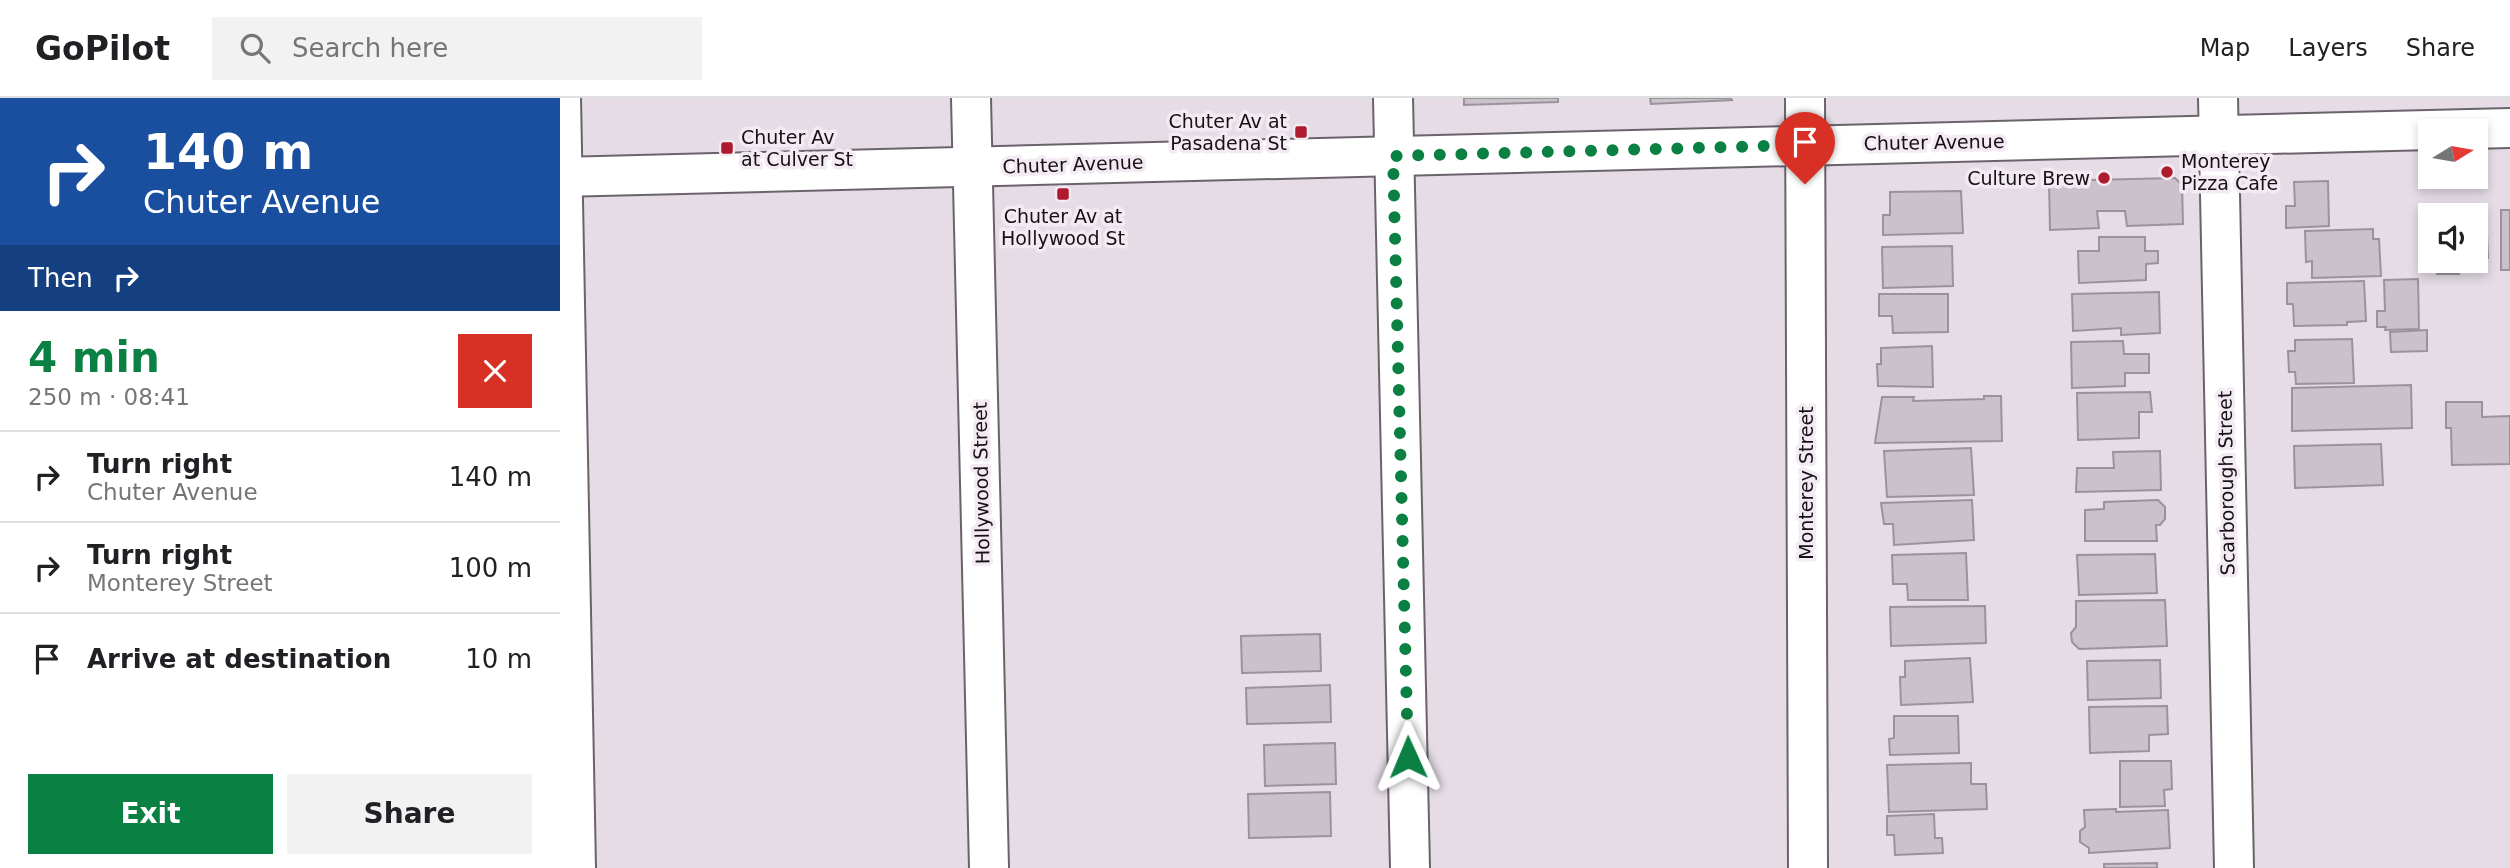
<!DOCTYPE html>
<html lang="en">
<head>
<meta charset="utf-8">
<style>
  body { margin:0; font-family:"DejaVu Sans",sans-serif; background:#f2f2f2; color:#202124; height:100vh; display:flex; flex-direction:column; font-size:26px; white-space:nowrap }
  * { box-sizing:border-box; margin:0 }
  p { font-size:23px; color:#757577 }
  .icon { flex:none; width:38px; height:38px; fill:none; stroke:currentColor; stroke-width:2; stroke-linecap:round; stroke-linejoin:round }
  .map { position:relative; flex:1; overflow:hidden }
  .sheet { display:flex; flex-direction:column; background:#fff; width:560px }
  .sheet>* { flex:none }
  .hud { background:#1a4fa0; color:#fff; overflow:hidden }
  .needle { width:46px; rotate:79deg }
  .fabs { position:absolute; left:1858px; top:21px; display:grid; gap:14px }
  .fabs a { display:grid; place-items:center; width:70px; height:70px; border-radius:0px; background:#fff; box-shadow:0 4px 10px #0003; font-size:35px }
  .pin { position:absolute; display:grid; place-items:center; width:60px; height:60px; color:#fff; margin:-72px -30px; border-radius:50% 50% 50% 0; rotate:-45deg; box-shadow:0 0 7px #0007 }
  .pin .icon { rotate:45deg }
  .me { position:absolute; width:77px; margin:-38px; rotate:359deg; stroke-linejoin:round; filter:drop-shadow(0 0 5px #0008) }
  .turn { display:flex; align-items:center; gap:24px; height:147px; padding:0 28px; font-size:32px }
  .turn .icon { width:91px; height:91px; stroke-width:2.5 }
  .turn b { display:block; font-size:49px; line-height:60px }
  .then { display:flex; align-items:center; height:66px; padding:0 28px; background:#0003; gap:14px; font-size:26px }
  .round { display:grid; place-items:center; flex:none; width:74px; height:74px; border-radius:0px; background:#f2f2f2 }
  .headline { display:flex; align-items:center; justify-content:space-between; height:119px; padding:0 28px }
  h1 { font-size:42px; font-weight:800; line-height:52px; color:#0b8043 }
  .primary-button { display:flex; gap:14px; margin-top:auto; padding:14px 28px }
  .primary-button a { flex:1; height:80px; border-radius:0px; background:#0b8043; color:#fff; font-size:28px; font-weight:800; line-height:80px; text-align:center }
  .primary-button a+a { background:#f2f2f2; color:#202124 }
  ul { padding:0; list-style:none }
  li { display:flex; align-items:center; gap:21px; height:91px; padding:0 28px; border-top:2px solid #e0e0e0 }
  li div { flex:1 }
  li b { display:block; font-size:26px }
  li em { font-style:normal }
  header { display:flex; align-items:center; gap:42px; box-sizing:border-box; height:98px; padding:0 35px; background:#fff; border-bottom:2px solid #e0e0e0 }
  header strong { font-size:33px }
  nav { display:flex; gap:38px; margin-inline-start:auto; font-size:24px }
  .search { width:490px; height:63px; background:#f2f2f2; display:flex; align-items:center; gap:18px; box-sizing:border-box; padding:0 24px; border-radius:0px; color:#757577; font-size:26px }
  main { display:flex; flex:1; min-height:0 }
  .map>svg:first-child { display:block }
  .building { fill:#cac1cb; stroke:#9b939c; stroke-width:2 }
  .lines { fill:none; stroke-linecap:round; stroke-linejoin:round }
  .minor-casing { stroke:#6b636c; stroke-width:42 }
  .major-casing { stroke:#6b636c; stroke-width:42 }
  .minor { stroke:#fff; stroke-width:38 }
  .major { stroke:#fff; stroke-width:38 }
  .route { stroke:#0b8043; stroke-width:12; stroke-dasharray:0 21.6 }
  .poi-dot { fill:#ae1b2f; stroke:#f3eaf3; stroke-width:2.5 }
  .labels { text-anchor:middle; stroke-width:7; stroke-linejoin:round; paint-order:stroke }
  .poi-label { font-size:19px; fill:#151215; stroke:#f3eaf3; text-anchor:end }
  .street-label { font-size:19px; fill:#151215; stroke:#f3eaf3 }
</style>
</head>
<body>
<header>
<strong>GoPilot</strong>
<div class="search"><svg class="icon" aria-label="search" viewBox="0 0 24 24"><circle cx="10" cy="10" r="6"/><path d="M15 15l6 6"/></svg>Search here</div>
<nav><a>Map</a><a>Layers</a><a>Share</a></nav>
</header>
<main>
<section class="sheet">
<div class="hud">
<div class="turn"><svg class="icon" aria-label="right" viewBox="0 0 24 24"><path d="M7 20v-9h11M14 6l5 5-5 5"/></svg><div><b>140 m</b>Chuter Avenue</div></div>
<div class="then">Then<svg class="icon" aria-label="right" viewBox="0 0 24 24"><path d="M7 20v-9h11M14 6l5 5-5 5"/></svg></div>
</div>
<div class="headline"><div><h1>4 min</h1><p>250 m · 08:41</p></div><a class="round" style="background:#d93025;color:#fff"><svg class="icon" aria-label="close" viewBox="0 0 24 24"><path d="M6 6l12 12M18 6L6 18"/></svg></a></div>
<ul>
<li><svg class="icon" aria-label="right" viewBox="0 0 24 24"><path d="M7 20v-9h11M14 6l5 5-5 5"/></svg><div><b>Turn right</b><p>Chuter Avenue</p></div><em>140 m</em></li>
<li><svg class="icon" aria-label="right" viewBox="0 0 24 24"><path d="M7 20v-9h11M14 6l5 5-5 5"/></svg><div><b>Turn right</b><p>Monterey Street</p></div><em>100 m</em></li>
<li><svg class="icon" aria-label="arrive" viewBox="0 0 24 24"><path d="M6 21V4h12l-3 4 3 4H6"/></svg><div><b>Arrive at destination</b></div><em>10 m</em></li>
</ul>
<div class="primary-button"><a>Exit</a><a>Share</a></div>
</section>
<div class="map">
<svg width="1950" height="770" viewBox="0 0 1950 770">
  <rect width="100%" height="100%" fill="#e5dce6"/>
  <g class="building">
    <polygon points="904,0 998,0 998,4 904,7"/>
    <polygon points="1090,0 1171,0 1172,2 1091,6"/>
    <polygon points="1615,80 1622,87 1623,126 1567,128 1565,113 1537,113 1539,130 1490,132 1489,83"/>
    <polygon points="1768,83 1769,128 1726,130 1726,108 1735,108 1734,84"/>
    <polygon points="1401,93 1403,135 1323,137 1323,117 1330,117 1330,94"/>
    <polygon points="1926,112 1928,160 1916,160 1916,117 1875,117 1875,113"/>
    <rect x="1941" y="112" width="9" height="60"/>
    <polygon points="1813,131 1813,141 1819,141 1821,178 1752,180 1752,163 1746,164 1745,133"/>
    <polygon points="1539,139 1585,139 1585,153 1598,153 1598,165 1586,166 1586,182 1519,185 1518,153 1539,153"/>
    <polygon points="1392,148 1393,188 1323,190 1322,149"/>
    <polygon points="1877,163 1913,163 1913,167 1898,168 1899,176 1877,176"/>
    <polygon points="1858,181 1859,231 1825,232 1826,229 1817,229 1817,213 1825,213 1824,182"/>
    <polygon points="1804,183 1806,223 1787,224 1787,227 1734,228 1733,206 1727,206 1727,185"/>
    <polygon points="1599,194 1600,235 1561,237 1561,230 1513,233 1512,196"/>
    <polygon points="1319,196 1388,196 1388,234 1333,235 1332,218 1319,218"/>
    <polygon points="1867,232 1867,253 1831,254 1830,234"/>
    <polygon points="1792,241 1794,285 1736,286 1735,274 1729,274 1728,253 1735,253 1735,242"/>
    <polygon points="1563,243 1564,256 1589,256 1589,275 1565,275 1565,288 1512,290 1511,244"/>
    <polygon points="1372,248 1373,289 1318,288 1317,266 1321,266 1321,250"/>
    <polygon points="1851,287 1852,330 1732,333 1732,290"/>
    <polygon points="1590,294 1592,314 1579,314 1579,340 1518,342 1517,295"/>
    <polygon points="1424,298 1441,298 1442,343 1315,345 1322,299 1354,299 1353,303 1424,301"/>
    <polygon points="1886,304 1922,304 1922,319 1950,318 1950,366 1892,367 1891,330 1886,330"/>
    <polygon points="1821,346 1823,387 1735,390 1734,348"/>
    <polygon points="1411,350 1414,397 1327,399 1324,353"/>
    <polygon points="1600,353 1601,392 1516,394 1517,370 1554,370 1553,354"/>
    <polygon points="1412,402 1414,442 1334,447 1333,426 1324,426 1321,405"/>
    <polygon points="1598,402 1605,409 1605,421 1600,427 1596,427 1597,443 1525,443 1525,412 1544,411 1544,404"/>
    <polygon points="1406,455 1408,502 1348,502 1347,486 1333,486 1332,457"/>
    <polygon points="1595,456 1597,495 1519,497 1517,457"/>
    <polygon points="1605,502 1607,548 1519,551 1512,544 1511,535 1516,529 1516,503"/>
    <polygon points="1425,508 1426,545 1331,548 1330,509"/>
    <polygon points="760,536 761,573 682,575 681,538"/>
    <polygon points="1410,560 1413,604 1341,607 1340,579 1345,579 1345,563"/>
    <polygon points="1600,562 1601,600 1528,602 1527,563"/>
    <polygon points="770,587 771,624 687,626 686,590"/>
    <polygon points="1607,608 1608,636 1589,637 1589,653 1530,655 1529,609"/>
    <polygon points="1334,618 1398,618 1399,655 1330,657 1329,641 1334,640"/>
    <polygon points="775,645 776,686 705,688 704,647"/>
    <polygon points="1560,663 1611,663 1612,691 1604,692 1605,708 1560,709"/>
    <polygon points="1411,665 1411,686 1426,686 1427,711 1329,714 1327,667"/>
    <polygon points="770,694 771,738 689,740 688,696"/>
    <polygon points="1556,711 1556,714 1608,712 1610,750 1529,755 1529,750 1520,744 1520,733 1525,729 1524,712"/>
    <polygon points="1374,716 1375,740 1382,740 1383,755 1335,757 1334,737 1327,737 1327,718"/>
    <polygon points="1597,765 1597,770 1544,770 1544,766"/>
  </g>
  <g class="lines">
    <defs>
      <g id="minor">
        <polyline points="1,0 16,770"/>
        <polyline points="411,0 429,770"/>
        <polyline points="833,0 850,770"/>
        <polyline points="1245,0 1248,770"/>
        <polyline points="1658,0 1674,770"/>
      </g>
      <polyline id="major" points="0,79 1950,30"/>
    </defs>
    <use href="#minor" class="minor-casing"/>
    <use href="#major" class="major-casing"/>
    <use href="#minor" class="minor"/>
    <use href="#major" class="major"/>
  </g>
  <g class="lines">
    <polyline class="route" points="848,659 833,58 1245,47 1245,86"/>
  </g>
  <g class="poi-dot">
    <rect x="734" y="27" width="14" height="14" rx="3.5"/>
    <rect x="160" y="43" width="14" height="14" rx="3.5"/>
    <circle cx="1607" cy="74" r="7"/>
    <circle cx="1544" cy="80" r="7"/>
    <rect x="496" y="89" width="14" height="14" rx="3.5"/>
  </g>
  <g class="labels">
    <g class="poi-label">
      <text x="727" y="30">Chuter Av at<tspan x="727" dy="22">Pasadena St</tspan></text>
      <text x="181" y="46" text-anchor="start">Chuter Av<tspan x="181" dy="22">at Culver St</tspan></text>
      <text x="1621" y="70" text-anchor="start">Monterey<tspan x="1621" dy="22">Pizza Cafe</tspan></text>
      <text x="1530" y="87">Culture Brew</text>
      <text x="503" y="125" text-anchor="middle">Chuter Av at<tspan x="503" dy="22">Hollywood St</tspan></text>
    </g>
    <g class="street-label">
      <text transform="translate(1374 44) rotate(-1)" y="7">Chuter Avenue</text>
      <text transform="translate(513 66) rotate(-2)" y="7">Chuter Avenue</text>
      <text transform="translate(421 385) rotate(-91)" y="7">Hollywood Street</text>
      <text transform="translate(1246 385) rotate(-90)" y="7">Monterey Street</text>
      <text transform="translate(1666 385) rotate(-91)" y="7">Scarborough Street</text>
    </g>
  </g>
</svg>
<div class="fabs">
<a><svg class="needle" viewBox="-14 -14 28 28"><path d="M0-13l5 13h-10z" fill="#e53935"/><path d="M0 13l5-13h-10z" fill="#757577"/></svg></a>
<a><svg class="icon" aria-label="sound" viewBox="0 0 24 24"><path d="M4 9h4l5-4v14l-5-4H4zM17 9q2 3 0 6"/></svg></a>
</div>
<div class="pin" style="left:1245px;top:86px;background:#d93025"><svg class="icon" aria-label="arrive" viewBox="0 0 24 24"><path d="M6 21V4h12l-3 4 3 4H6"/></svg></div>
<svg class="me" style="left:848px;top:659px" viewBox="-20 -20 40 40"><path d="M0-17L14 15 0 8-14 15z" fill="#0b8043" stroke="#fff" stroke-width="4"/></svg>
</div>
</main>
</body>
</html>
